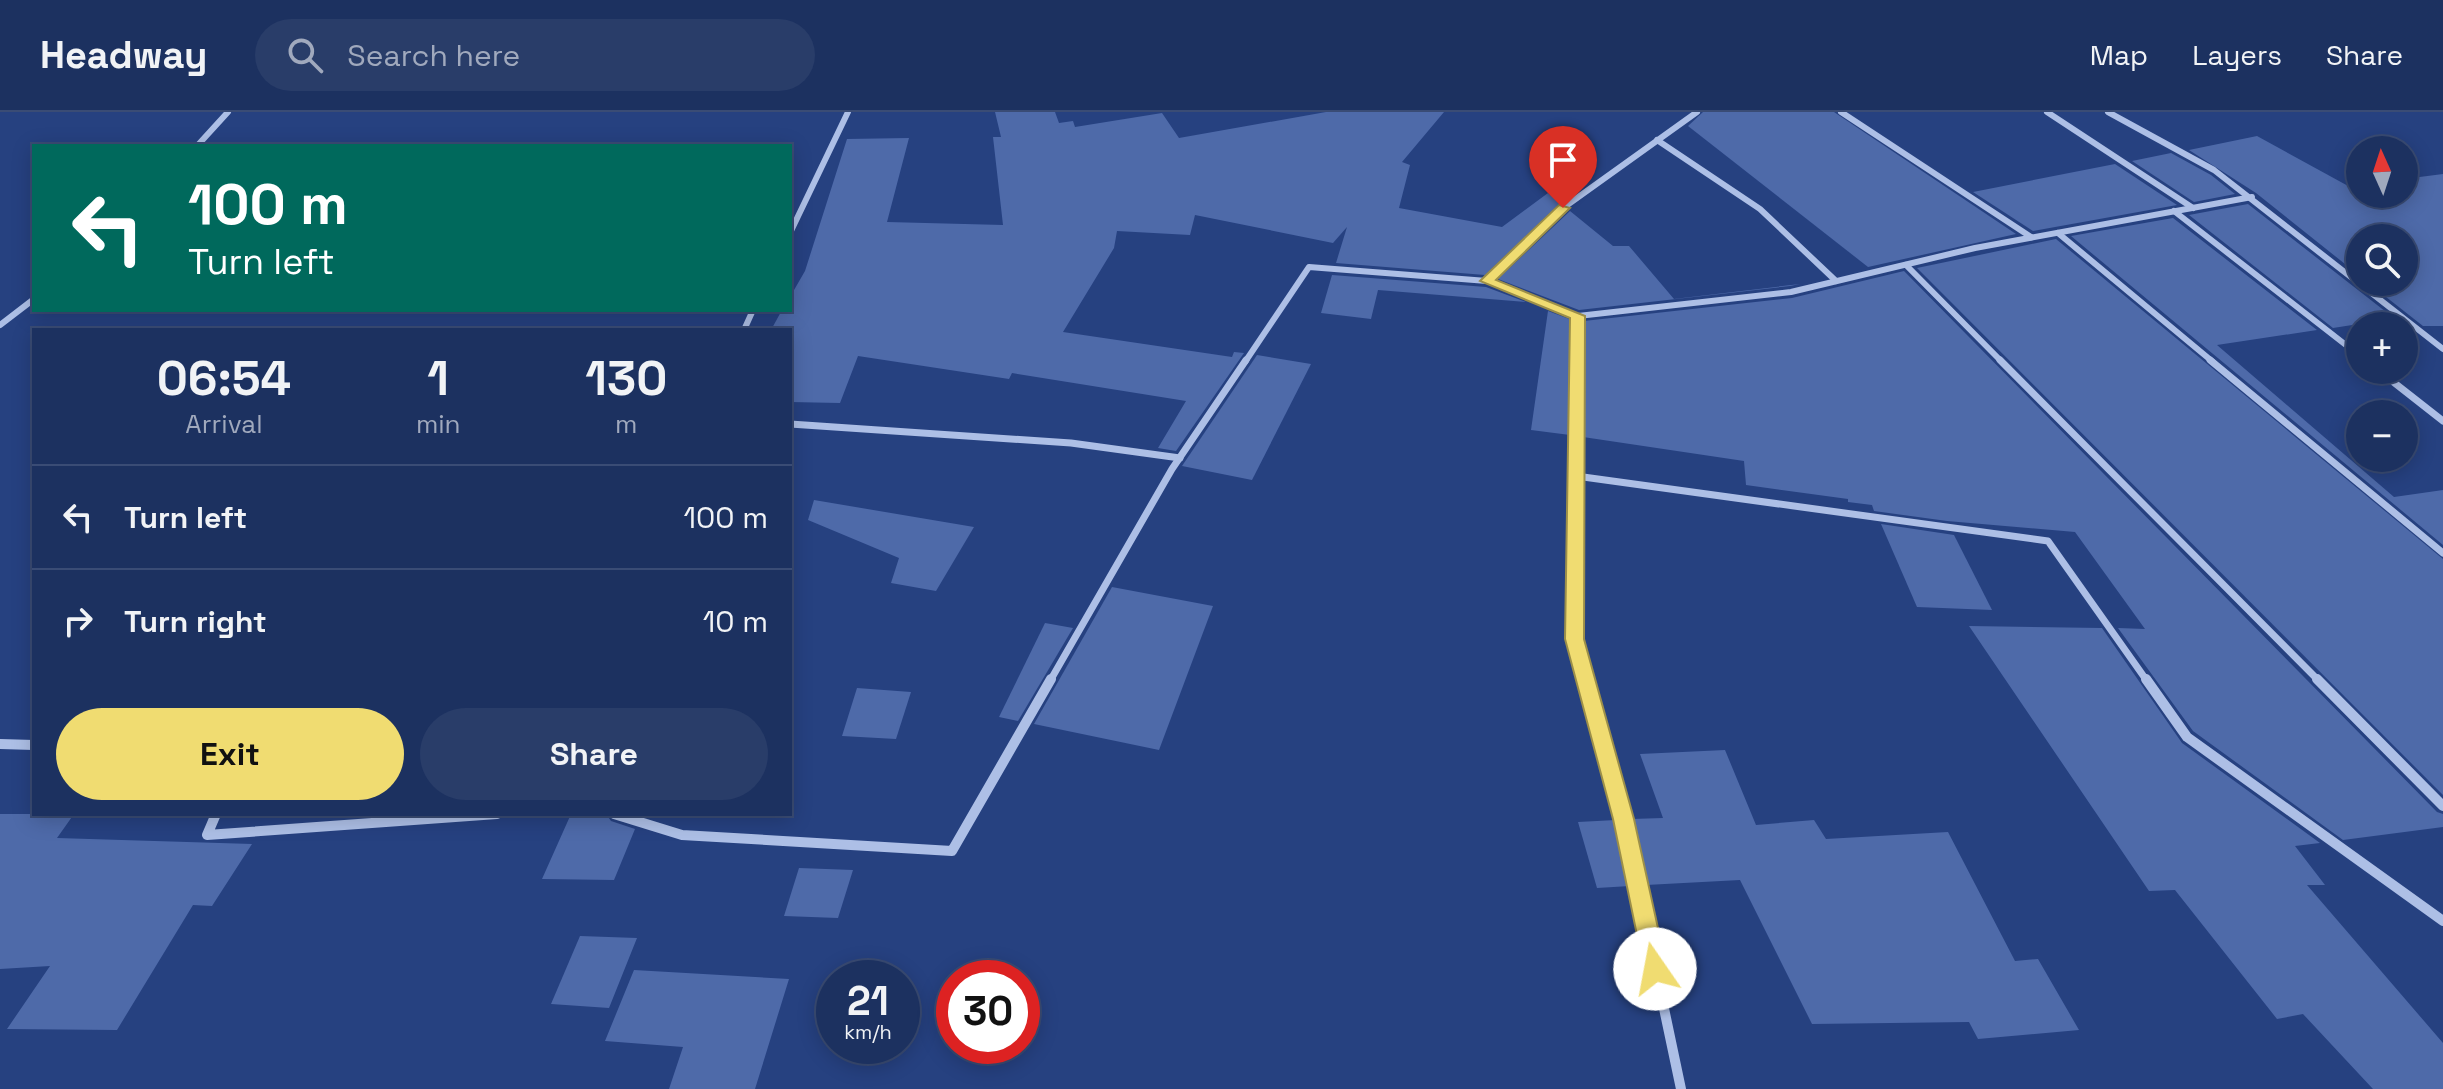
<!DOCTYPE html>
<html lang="en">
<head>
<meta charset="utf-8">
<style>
  body { margin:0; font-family:"Space Grotesk",sans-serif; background:#293d69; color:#f1f3f6; height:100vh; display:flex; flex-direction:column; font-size:30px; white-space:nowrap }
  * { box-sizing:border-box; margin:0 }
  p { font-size:26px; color:#a0a9bd }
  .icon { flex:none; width:44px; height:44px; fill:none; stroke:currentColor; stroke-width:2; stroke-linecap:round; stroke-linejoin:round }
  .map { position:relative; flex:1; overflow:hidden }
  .panel { position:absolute; left:32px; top:216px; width:760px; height:488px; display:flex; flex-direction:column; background:#1c3160; border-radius:0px; box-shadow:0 4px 20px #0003,0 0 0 2px #3a4c75 }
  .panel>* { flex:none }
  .banner { position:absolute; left:32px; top:32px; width:760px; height:168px; border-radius:0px; box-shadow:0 4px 20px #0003,0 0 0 2px #3a4c75; background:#00695c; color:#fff; overflow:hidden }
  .needle { width:52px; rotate:357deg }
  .controls { position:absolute; left:2346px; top:24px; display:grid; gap:16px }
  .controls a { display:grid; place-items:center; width:72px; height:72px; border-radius:50%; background:#1c3160; box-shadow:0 4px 20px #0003,0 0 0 2px #3a4c75; font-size:40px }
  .speed { position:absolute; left:816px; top:848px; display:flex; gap:16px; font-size:40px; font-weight:700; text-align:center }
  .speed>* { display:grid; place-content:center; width:104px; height:104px; border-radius:50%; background:#1c3160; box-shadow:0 4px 20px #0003,0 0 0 2px #3a4c75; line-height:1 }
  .speed small { font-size:20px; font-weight:400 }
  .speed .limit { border:12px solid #d22; background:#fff; color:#111 }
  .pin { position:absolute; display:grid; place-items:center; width:68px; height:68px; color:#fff; margin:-82px -34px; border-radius:50% 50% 50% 0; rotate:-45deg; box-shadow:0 0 8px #0007 }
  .pin .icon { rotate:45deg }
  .me { position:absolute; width:88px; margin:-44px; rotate:348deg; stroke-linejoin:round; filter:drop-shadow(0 0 6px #0008) }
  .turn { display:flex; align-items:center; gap:28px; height:168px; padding:0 24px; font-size:36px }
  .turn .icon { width:104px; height:104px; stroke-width:2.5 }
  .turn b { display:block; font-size:56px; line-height:68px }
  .eta { display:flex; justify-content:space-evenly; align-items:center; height:136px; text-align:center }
  .eta b { font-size:48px; font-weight:700; line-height:56px }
  .action { display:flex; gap:16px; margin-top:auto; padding:16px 24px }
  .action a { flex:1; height:92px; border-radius:48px; background:#f0dc71; color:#111; font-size:32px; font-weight:700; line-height:92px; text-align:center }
  .action a+a { background:#293d69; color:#f1f3f6 }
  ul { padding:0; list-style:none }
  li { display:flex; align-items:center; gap:24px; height:104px; padding:0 24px; border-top:2px solid #3a4c75 }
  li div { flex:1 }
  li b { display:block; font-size:30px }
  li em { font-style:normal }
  header { display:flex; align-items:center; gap:48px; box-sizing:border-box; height:112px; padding:0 40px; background:#1c3160; border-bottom:2px solid #3a4c75 }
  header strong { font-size:38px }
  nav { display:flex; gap:44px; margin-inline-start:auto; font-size:28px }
  .search { width:560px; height:72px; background:#293d69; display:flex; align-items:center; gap:20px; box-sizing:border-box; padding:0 28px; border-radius:44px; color:#a0a9bd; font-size:30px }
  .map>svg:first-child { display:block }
  .building { fill:#4e6aa9 }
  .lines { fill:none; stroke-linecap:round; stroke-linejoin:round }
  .street-far2 { stroke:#adbfe6; stroke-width:6 }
  .street-far1 { stroke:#adbfe6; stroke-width:7 }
  .street { stroke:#adbfe6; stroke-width:10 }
  .route { fill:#f0dc71; stroke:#9c8f49; stroke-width:2 }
</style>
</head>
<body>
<header>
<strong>Headway</strong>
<div class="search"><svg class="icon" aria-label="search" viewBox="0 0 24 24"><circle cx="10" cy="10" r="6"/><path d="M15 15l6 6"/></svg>Search here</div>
<nav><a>Map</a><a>Layers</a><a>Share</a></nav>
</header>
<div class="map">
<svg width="2443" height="977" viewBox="0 0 2443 977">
  <rect width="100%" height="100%" fill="#264180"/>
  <g class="building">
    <polygon points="995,0 1055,0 1059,11 1073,9 1075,15 1162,1 1179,26 1326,0 1444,0 1402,50 1410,53 1399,96 1502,115 1548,81 1560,91 1485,163 1336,151 1347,115 1333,131 1195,103 1190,123 1117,119 1114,136 1063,220 1232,245 1234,240 1244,241 1176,339 1158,336 1186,289 1012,261 1009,267 858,244 840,291 790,290 790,218 771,218 782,198 790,198 790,185 805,159 847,27 909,26 887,110 1003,113 993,25 1001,25"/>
    <polygon points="1703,0 1834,0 2016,122 1868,155 1688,14"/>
    <polygon points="2257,24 2350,75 2360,74 2360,82 2404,82 2404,67 2443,62 2443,214 2423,214 2367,170 2404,170 2404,126 2360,126 2360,164 2256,81 2189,38"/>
    <polygon points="2171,41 2211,63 2235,82 2194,90 2132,49"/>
    <polygon points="2115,52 2177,93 2033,119 1973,80"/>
    <polygon points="2248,92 2404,214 2369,214 2365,211 2333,216 2189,103"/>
    <polygon points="1570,99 1613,134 1629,134 1674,187 1800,172 1790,174 1579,198 1498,167"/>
    <polygon points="2173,106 2317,218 2217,233 2394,385 2443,378 2443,433 2071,124"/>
    <polygon points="2056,127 2443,447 2443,683 1917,156"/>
    <polygon points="1904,159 2437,700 2443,702 2443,715 2343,728 2193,619 2118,516 2145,517 2075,420 1947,409 1874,399 1872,393 1848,390 1848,387 1746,373 1744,349 1583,325 1584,209 1792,186"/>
    <polygon points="1332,163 1486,175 1526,190 1378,178 1371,207 1321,201"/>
    <polygon points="1548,199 1572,208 1570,323 1531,318"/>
    <polygon points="1257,243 1311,252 1252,368 1182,354"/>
    <polygon points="814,388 974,415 936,479 891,471 899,446 808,408"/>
    <polygon points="1881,412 1954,423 1992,498 1917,495"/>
    <polygon points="1112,475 1213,494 1159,638 1034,612"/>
    <polygon points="1045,511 1073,516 1018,609 999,605"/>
    <polygon points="1969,514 2102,516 2182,631 2320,731 2295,734 2325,773 2307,773 2443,931 2443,977 2373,977 2303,902 2277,907 2175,778 2149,779"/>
    <polygon points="857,576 911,580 896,627 842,624"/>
    <polygon points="1725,638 1756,713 1814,708 1826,727 1948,720 2015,849 2038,847 2079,918 1978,927 1969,910 1812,912 1740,768 1646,773 1632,707 1663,706 1640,642"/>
    <polygon points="0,702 74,702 57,726 252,732 212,794 193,793 117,918 7,917 50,854 0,857"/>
    <polygon points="571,702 606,702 611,709 635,717 614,768 542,767"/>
    <polygon points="1616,708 1630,774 1597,776 1578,710"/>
    <polygon points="799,756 853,758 838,806 784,804"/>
    <polygon points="580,824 637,826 609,896 551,892"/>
    <polygon points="634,858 789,867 755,977 669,977 683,935 605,929"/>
  </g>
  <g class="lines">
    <g class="street-far2">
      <polyline points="1841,0 2031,125"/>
      <polyline points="2047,0 2193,96"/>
      <polyline points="2108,0 2214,58 2443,237"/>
      <polyline points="1657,28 1760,97 1836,169"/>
      <polyline points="197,34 228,0"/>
      <polyline points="2174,99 2360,244"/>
      <polyline points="790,121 848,0"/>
      <polyline points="2058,121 2213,250"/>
      <polyline points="1906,153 2002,250"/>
      <polyline points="1487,169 1578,204 1577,250"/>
      <polyline points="1578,204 1791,180 1975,136 2252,85"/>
      <polyline points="0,213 34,187"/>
      <polyline points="744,218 753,198"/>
      <polyline points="1245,250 1309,155 1487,169 1563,96 1697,0"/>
    </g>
    <g class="street-far1">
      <polyline points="1577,248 1574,527 1586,569"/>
      <polyline points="2000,248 2319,569"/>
      <polyline points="2210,248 2443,441"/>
      <polyline points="2378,258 2443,309"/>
      <polyline points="790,312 1071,331 1180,346"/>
      <polyline points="1576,364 2048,429 2147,569"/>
      <polyline points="1050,569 1172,357 1246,248"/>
    </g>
    <g class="street">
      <polyline points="1585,567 1624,707 1681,977"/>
      <polyline points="2146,567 2187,625 2443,809"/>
      <polyline points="2317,567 2443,694"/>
      <polyline points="0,632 34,633"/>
      <polyline points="216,702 207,723 497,702"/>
      <polyline points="614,702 682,723 952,739 1051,567"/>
    </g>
  </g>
  <polygon class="route" points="1559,93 1570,96 1496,168 1585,204 1584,527 1634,707 1667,857 1664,865 1655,868 1647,865 1644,857 1613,707 1565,527 1570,206 1480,169"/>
</svg>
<div class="controls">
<a><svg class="needle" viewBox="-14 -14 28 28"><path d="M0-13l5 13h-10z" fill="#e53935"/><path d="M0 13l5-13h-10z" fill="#a0a9bd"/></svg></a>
<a><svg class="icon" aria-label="search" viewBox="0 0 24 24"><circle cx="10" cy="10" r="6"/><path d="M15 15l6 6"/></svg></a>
<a>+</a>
<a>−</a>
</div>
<div class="speed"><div>21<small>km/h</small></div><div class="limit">30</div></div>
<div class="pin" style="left:1563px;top:96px;background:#d93025"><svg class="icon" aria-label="arrive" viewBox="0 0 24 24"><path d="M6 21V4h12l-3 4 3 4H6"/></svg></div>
<svg class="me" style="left:1655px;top:857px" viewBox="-20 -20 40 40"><circle r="19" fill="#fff"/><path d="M0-13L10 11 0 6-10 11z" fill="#f0dc71"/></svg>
<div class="banner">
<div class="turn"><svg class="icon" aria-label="left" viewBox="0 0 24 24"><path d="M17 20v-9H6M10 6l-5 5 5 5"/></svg><div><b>100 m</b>Turn left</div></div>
</div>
<section class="panel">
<div class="eta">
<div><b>06:54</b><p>Arrival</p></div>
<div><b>1</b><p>min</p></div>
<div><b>130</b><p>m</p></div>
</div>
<ul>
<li><svg class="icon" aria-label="left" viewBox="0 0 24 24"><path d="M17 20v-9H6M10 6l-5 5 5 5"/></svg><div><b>Turn left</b></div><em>100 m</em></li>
<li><svg class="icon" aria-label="right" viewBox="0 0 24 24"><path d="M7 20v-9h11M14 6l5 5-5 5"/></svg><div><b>Turn right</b></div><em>10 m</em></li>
</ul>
<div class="action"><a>Exit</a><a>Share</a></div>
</section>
</div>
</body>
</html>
